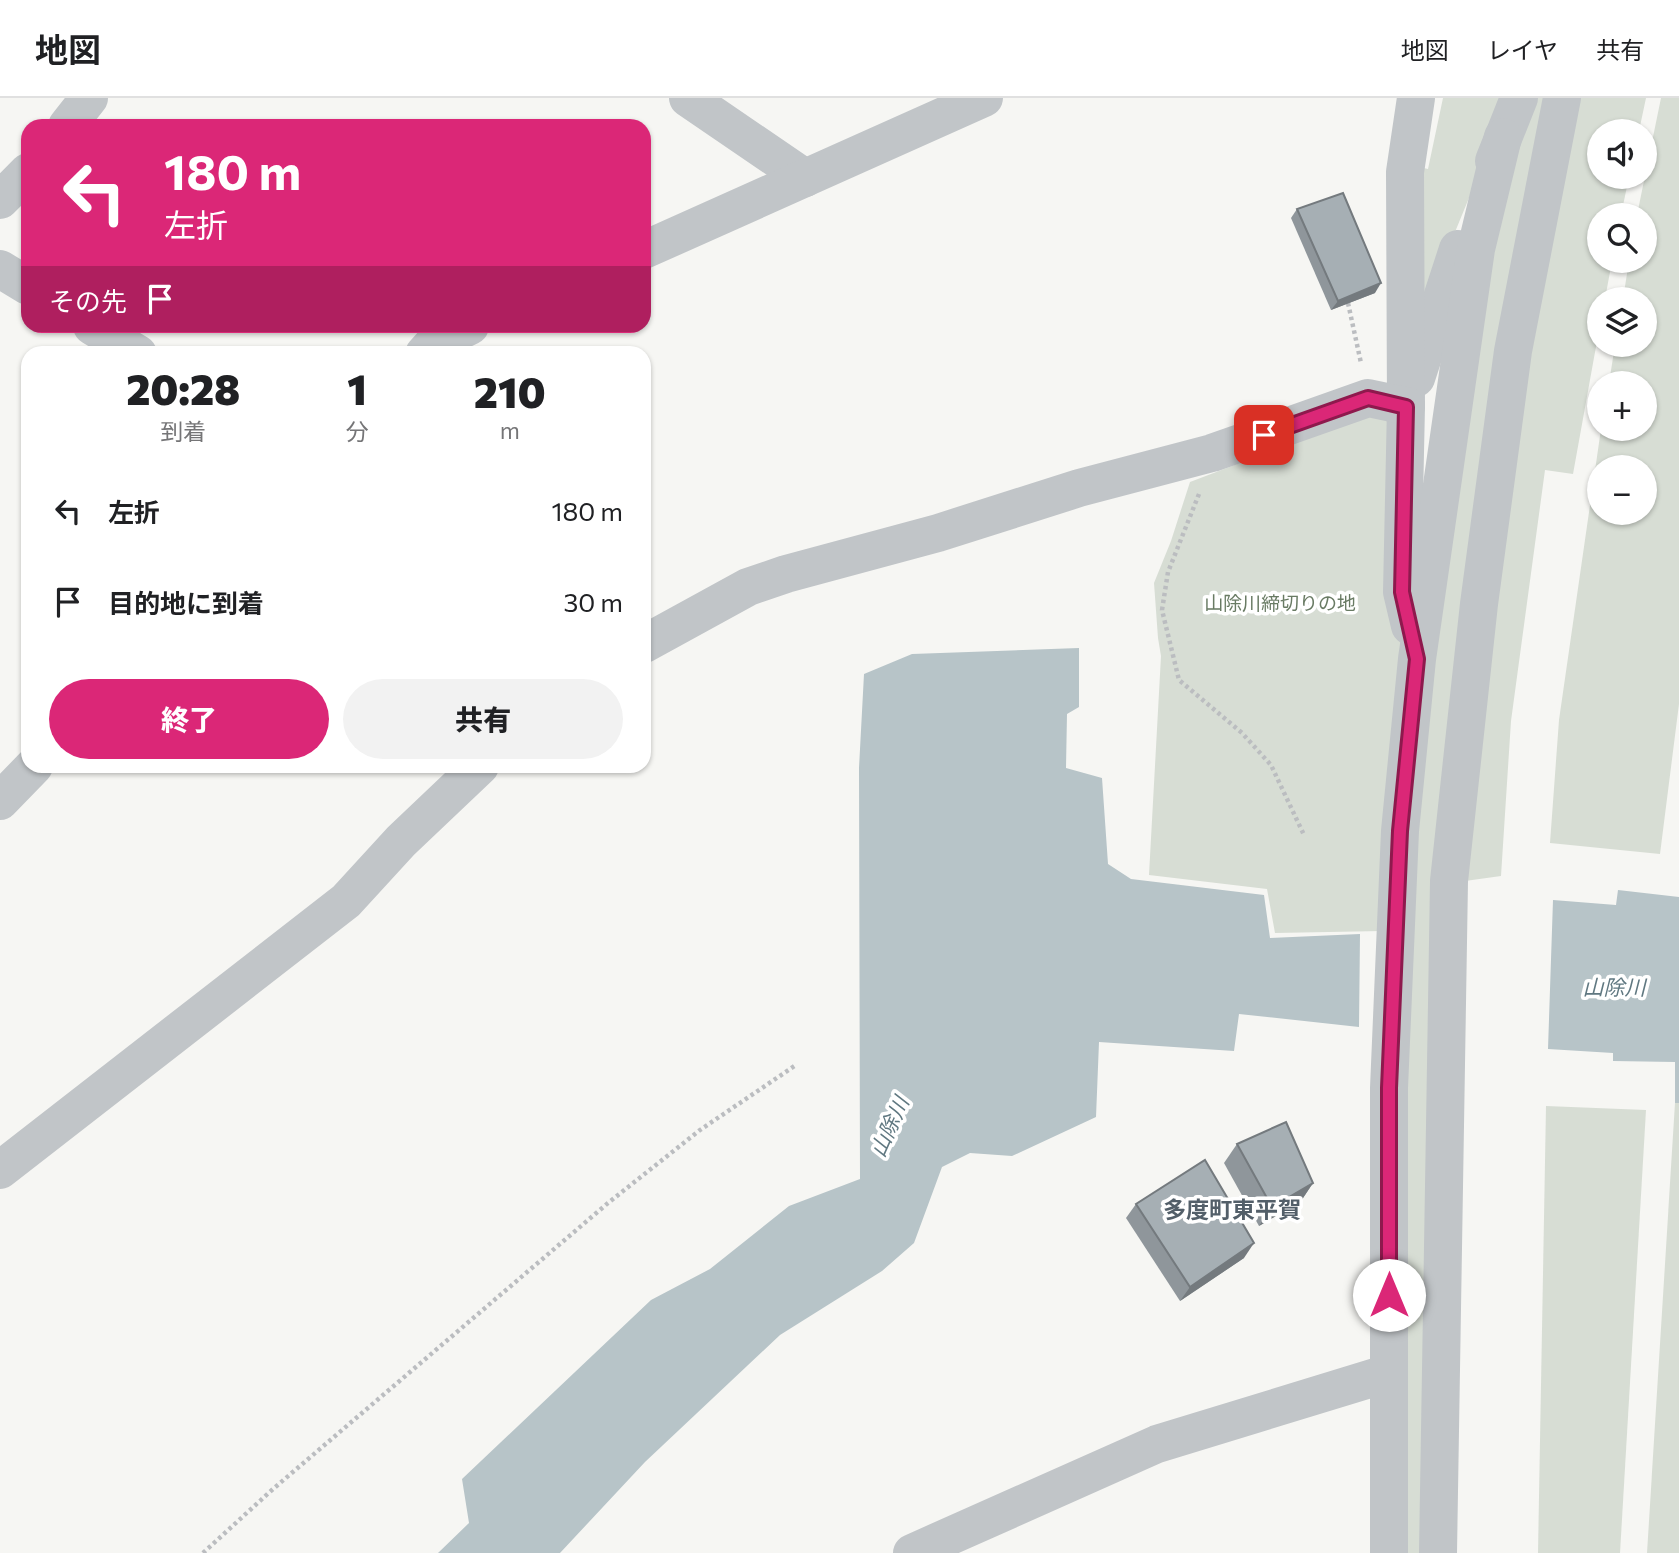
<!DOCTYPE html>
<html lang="ja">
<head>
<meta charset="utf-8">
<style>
  body { margin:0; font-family:Commissioner,"Noto Sans JP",sans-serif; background:#f2f2f2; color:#202124; height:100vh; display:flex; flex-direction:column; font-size:26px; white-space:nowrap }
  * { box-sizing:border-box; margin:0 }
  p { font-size:23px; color:#757577 }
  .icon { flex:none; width:38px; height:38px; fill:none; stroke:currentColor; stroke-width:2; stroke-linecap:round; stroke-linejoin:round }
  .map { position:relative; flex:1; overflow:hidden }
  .drawer { position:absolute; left:21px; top:248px; width:630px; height:427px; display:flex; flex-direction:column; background:#fff; border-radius:21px; box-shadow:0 2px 5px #0004 }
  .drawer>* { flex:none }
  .banner { position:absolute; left:21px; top:21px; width:630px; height:214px; border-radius:21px; box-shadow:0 2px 5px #0004; background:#db2777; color:#fff; overflow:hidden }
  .fabs { position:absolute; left:1587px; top:21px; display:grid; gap:14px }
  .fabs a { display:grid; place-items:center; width:70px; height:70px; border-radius:50%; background:#fff; box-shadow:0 2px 5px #0004; font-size:35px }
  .pin { position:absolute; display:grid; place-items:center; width:60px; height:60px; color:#fff; margin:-30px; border-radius:14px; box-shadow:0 4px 10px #0006 }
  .me { position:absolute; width:77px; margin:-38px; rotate:0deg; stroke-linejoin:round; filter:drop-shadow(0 0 5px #0008) }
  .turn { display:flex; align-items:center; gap:24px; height:147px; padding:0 28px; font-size:32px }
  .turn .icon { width:91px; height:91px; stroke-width:2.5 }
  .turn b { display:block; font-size:49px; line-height:60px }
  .then { display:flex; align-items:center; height:66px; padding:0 28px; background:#0003; gap:14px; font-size:26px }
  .eta { display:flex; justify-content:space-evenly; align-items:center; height:119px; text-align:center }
  .eta b { font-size:42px; font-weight:800; line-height:49px }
  .button { display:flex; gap:14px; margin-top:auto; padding:14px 28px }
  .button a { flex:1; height:80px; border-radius:42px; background:#db2777; color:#fff; font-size:28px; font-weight:800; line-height:80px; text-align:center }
  .button a+a { background:#f2f2f2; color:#202124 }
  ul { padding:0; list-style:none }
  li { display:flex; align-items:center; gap:21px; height:91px; padding:0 28px }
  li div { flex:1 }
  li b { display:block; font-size:26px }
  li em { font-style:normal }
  header { display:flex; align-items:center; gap:42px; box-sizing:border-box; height:98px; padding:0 35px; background:#fff; border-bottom:2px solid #e0e0e0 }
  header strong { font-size:33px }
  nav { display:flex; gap:38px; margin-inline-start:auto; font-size:24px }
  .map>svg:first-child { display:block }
  .green { fill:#d7ddd4; fill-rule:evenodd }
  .water { fill:#b7c4c8 }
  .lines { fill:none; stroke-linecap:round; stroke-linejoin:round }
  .path { stroke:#bbbdc0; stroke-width:4.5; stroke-dasharray:3.5 3.5; stroke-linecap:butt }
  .minor { stroke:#c1c5c8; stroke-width:38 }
  .wall { fill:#8f969b }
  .shaded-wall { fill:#747a7e }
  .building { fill:#a6afb4; stroke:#747a7e; stroke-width:2 }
  .route-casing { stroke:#8e194d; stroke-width:18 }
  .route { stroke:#db2777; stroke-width:12 }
  .labels { text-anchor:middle; stroke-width:7; stroke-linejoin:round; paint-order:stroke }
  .park-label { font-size:19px; fill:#697b64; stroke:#fff }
  .water-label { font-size:21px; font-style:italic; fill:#607881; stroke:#fff }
  .quarter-label { font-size:23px; font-weight:bold; fill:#535f69; stroke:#fff }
</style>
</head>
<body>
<header>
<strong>地図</strong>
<nav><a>地図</a><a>レイヤ</a><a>共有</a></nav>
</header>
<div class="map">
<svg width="1679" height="1455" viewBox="0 0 1679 1455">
  <rect width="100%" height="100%" fill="#f6f6f3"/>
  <g class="green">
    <polygon points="1443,0 1510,0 1455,134 1418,245 1415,68 1428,71"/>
    <polygon points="1528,0 1554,0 1469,502 1428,1455 1397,1455 1408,772 1483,161"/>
    <polygon points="1577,0 1646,0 1639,33 1600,33 1600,79 1629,79 1621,117 1600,117 1600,163 1612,163 1605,201 1600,201 1599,232 1573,376 1545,372 1511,623 1501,778 1465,783 1525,263"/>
    <path d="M 1661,0 L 1679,0 L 1679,606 L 1660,756 L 1550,745 L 1559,622 L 1601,331 L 1645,331 L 1645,285 L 1609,285 L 1615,247 L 1645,247 L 1645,201 L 1623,201 L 1629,163 L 1645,163 L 1645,117 L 1637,117 ZM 1645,369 L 1645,415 L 1600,415 L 1600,369 Z"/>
    <polygon points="1382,311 1393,316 1408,466 1382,833 1275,835 1267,791 1149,777 1161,558 1158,540 1154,485 1171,443 1190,384"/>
    <polygon points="1675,1005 1679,1005 1679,1455 1647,1455"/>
    <polygon points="1546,1008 1646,1012 1620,1455 1538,1455"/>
  </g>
  <g class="water">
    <polygon points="1079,550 1079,609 1067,616 1066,670 1102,680 1108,766 1131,781 1264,797 1270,840 1360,836 1359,929 1239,916 1234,953 1099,944 1096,1019 1012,1058 970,1055 942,1069 914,1145 882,1173 780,1237 645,1364 560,1455 438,1455 469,1425 462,1381 651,1202 710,1171 789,1108 860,1081 859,670 864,576 912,556"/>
    <polygon points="1618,792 1679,799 1679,1005 1675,1005 1675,964 1613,963 1613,955 1548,951 1553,802 1616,807"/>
  </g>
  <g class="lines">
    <g class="path">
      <polyline points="1348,205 1361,265"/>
      <polyline points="1199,396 1168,474 1162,512 1179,582 1242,635 1271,667 1304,737"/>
      <polyline points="203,1455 273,1391 608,1105 700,1032 796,967"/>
    </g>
    <g class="minor">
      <polyline points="688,0 805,80"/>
      <polyline points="67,28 89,0"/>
      <polyline points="1494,63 1519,0"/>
      <polyline points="0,102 28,74"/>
      <polyline points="644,152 984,0"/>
      <polyline points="0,171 28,188"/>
      <polyline points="92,228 138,256"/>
      <polyline points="424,256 433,246 470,228"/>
      <polyline points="1416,280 1458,151"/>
      <polyline points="1410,528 1402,494 1406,308 1405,74 1416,0"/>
      <polyline points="644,546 748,489 786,476 938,435 1079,390 1212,355 1368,300 1406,308"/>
      <polyline points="0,703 34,668"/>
      <polyline points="0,1072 346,803 401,743 480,668"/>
      <polyline points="912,1455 1157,1346 1389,1275"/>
      <polyline points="1389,1455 1389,990 1400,733 1417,561 1476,151 1503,39"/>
      <polyline points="1438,1455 1449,783 1479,506 1513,253 1562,0"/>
    </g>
  </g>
  <g class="wall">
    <polygon points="1297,111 1375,195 1331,212 1291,120"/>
    <polygon points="1237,1046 1313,1085 1301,1103 1259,1128 1224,1065"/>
    <polygon points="1136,1106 1244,1160 1180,1203 1126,1120"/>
  </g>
  <g class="shaded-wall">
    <polygon points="1381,185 1375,195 1331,212 1338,203"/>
    <polygon points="1313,1085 1301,1103 1259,1128 1272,1109"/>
    <polygon points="1254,1145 1244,1160 1180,1203 1190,1189"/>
  </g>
  <g class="building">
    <polygon points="1343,95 1381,185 1338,203 1297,111"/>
    <polygon points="1286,1024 1313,1085 1272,1109 1237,1046"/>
    <polygon points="1205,1062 1254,1145 1190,1189 1136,1106"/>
  </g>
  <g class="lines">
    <defs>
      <polyline id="route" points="1264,337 1368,300 1406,309 1402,494 1417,561 1400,733 1389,990 1389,1197"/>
    </defs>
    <use href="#route" class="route-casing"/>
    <use href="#route" class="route"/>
  </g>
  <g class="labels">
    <g class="park-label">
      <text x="1280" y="512">山除川締切りの地</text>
    </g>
    <g class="water-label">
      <text x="1614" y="897">山除川</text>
      <text transform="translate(890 1029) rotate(-66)" y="7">山除川</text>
    </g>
    <g class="quarter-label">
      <text x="1232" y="1120">多度町東平賀</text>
    </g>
  </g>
</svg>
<div class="fabs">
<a><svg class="icon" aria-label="sound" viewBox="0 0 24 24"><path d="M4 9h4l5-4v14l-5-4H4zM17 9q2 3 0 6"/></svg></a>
<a><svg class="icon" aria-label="search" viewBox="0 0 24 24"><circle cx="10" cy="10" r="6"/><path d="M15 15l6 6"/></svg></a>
<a><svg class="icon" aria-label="layers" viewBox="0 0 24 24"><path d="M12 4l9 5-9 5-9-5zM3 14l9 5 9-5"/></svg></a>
<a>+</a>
<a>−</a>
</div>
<div class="pin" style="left:1264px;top:337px;background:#d93025"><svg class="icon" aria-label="arrive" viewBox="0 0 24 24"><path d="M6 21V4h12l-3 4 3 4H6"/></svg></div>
<svg class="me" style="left:1389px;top:1197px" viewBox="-20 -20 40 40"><circle r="19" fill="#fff"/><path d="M0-13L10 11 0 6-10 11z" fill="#db2777"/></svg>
<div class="banner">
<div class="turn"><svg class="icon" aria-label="left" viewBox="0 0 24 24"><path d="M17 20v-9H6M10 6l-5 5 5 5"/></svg><div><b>180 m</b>左折</div></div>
<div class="then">その先<svg class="icon" aria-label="arrive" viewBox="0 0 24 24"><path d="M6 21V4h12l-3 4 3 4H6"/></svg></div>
</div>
<section class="drawer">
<div class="eta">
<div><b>20:28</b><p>到着</p></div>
<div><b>1</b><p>分</p></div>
<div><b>210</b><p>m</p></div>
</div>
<ul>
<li><svg class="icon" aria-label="left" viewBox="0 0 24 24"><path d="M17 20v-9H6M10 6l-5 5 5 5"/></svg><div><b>左折</b></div><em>180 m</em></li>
<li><svg class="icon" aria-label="arrive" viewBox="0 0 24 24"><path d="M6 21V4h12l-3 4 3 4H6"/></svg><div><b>目的地に到着</b></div><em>30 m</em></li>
</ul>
<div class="button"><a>終了</a><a>共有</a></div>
</section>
</div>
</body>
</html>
